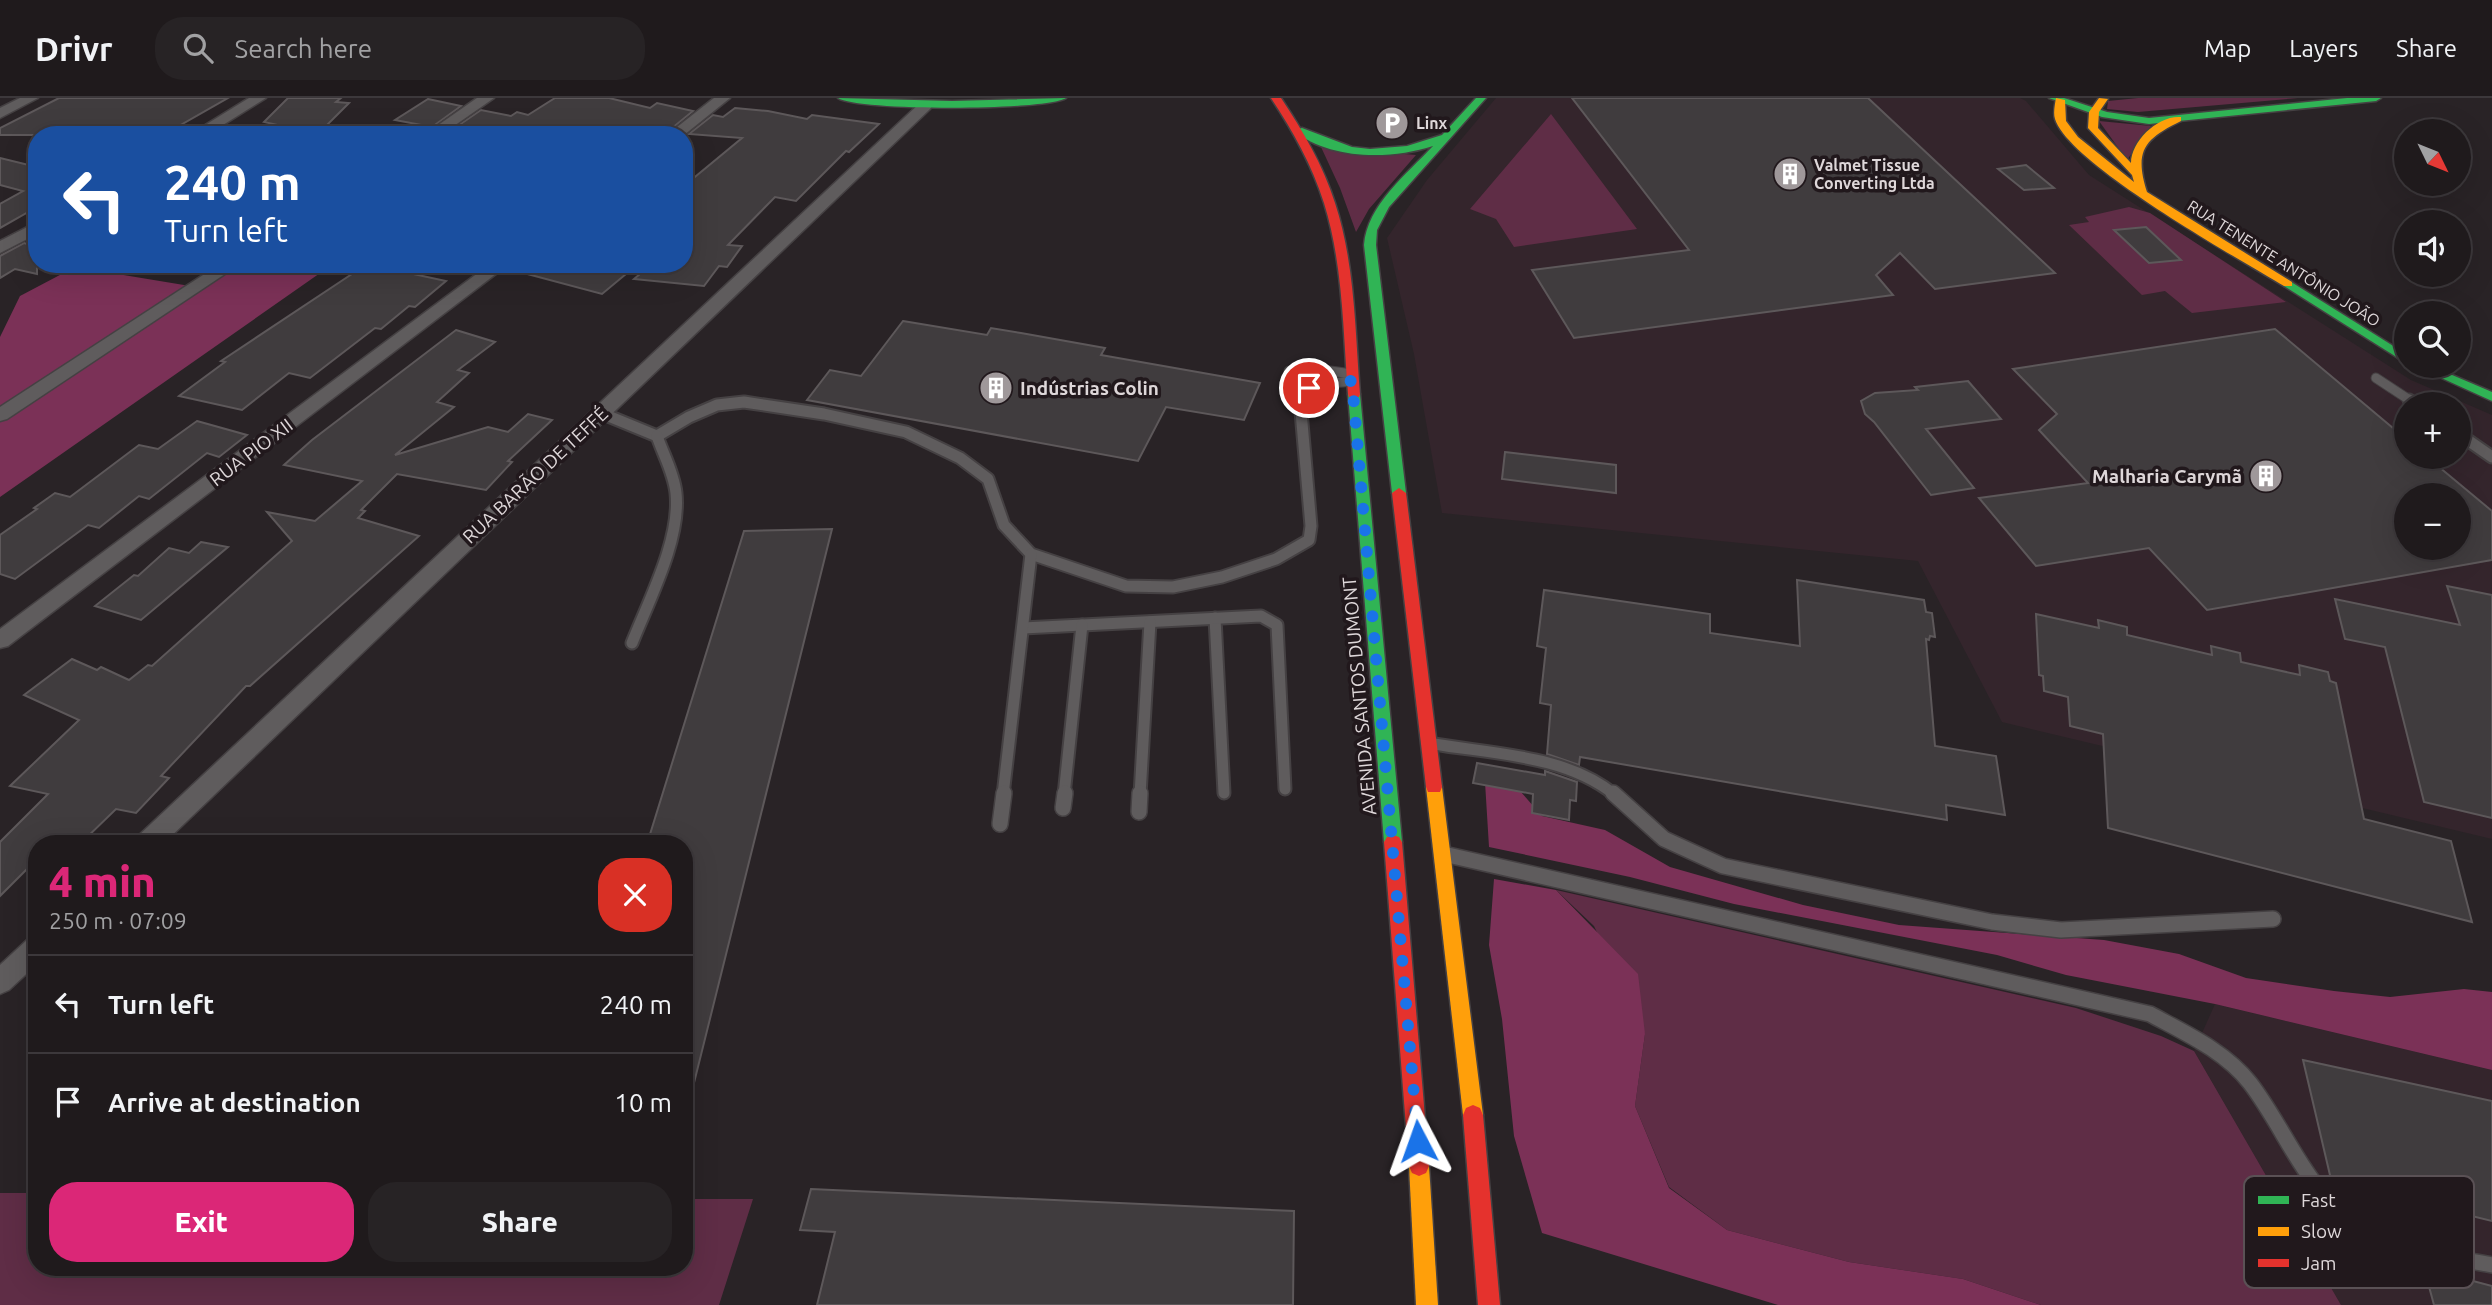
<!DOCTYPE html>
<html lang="en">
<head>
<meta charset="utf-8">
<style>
  body { margin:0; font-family:Ubuntu,sans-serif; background:#272325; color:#f1f3f6; height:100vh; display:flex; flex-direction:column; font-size:26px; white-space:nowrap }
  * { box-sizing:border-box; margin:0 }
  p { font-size:23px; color:#a1a1a3 }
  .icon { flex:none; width:38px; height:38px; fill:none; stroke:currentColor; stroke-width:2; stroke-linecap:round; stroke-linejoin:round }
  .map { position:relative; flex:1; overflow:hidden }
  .details { position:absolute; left:28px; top:737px; width:665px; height:441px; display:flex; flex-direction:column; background:#1f1a1c; border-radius:28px; box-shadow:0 7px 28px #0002,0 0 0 2px #3c383b }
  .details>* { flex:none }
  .hud { position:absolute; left:28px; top:28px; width:665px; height:147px; border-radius:28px; box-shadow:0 7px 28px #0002,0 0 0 2px #3c383b; background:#1a4fa0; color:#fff; overflow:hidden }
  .needle { width:46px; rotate:133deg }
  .controls { position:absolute; left:2394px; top:21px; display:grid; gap:14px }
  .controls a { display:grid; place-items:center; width:77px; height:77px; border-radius:50%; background:#1f1a1c; box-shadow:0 7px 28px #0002,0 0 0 2px #3c383b; font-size:35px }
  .pin { position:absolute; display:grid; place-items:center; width:60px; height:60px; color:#fff; margin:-30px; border:4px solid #fff; border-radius:50%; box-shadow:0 2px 7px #0007 }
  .me { position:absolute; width:77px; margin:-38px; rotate:356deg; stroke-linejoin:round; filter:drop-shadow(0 0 5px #0008) }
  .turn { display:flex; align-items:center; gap:24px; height:147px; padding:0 21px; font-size:32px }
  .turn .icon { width:91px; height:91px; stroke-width:2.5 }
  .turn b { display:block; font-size:49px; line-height:60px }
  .round { display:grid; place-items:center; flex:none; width:74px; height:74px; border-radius:28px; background:#272325 }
  .head { display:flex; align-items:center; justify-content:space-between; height:119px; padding:0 21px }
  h1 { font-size:42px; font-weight:800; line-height:52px; color:#db2777 }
  .primary-button { display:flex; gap:14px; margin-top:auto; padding:14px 21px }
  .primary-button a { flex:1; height:80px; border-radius:28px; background:#db2777; color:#fff; font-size:28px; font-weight:800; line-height:80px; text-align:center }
  .primary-button a+a { background:#272325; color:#f1f3f6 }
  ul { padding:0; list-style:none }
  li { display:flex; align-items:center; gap:21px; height:98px; padding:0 21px; border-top:2px solid #3c383b }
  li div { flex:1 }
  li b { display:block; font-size:26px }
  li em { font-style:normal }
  header { display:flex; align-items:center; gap:42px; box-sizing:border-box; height:98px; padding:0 35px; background:#1f1a1c; border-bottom:2px solid #3c383b }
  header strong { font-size:33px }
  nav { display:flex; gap:38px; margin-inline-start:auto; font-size:24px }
  .search { width:490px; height:63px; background:#272325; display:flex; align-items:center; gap:18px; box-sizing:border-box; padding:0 24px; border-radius:28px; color:#a1a1a3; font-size:26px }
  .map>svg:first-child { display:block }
  .built { fill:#34252c; fill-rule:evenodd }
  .green { fill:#5f2d46 }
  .forest { fill:#7b3157 }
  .building { fill:#403c3e; stroke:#5d585a; stroke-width:2; fill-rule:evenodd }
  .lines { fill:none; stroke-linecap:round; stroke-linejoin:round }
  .lane-far2-casing { stroke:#454143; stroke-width:11 }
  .lane-far1-casing { stroke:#454143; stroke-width:15 }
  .lane-casing { stroke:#454143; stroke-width:18 }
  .street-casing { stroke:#454143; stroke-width:3 }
  .fast-casing { stroke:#454143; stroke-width:3 }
  .slow-casing { stroke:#454143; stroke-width:3 }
  .jam-casing { stroke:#454143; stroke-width:3 }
  .lane-far2 { stroke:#5f5c5d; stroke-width:9 }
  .lane-far1 { stroke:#5f5c5d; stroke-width:11 }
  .lane { stroke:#5f5c5d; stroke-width:15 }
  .street { fill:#5f5c5d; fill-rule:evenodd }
  .fast { fill:#30b455; fill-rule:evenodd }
  .slow { fill:#ff9f0a; fill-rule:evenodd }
  .jam { fill:#e5322d; fill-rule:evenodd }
  .route { stroke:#1a73e8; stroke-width:12; stroke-dasharray:0 21.6 }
  .labels { text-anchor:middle; stroke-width:7; stroke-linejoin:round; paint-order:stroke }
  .far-poi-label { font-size:16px; font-weight:bold; fill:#ded7d9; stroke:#21181c; text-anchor:start }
  .far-street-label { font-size:16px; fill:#ded7d9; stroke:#21181c }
  .poi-label { font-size:19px; font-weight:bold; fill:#ded7d9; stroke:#21181c; text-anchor:start }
  .street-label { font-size:19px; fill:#ded7d9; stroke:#21181c }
  .key { fill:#21181c; stroke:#5a5155; stroke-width:2 }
  .key-label { font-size:19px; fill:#ded7d9 }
</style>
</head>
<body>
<header>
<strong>Drivr</strong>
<div class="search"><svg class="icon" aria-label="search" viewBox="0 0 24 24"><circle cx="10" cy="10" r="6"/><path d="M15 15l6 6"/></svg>Search here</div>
<nav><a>Map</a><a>Layers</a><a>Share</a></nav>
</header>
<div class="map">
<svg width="2492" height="1207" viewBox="0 0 2492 1207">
  <rect width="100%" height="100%" fill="#292326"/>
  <g class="built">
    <path d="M 1496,0 L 2020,0 L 2026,3 L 2089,77 L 2411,282 L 2492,317 L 2492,741 L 2002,624 L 1918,463 L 1442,415 L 1414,256 L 1387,140 L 1427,82 ZM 2406,306 L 2459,306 L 2459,359 L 2406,359 ZM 2406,397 L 2459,397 L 2459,450 L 2406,450 Z"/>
    <polygon points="2215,906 2492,972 2492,1207 2341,1207 2194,953"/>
  </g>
  <g class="green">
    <polygon points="2138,0 2298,0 2138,14 2107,11 2108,3"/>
    <polygon points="1551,16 1637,131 1514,149 1496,121 1470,111"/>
    <polygon points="2099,23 2151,28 2127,62"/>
    <polygon points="1321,49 1416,57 1369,111 1356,134 1340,90"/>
    <polygon points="2129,109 2150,115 2286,204 2192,215 2165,193 2142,197 2069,127 2089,124 2085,119"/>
    <polygon points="1556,792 2076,910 2161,938 2194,953 2341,1207 2041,1207 1963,1181 1849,1164 1727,1132 1669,1089 1635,1008 1645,936 1594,828"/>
    <polygon points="0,1095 37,1095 37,1169 684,1169 684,1101 753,1101 719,1207 0,1207"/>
  </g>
  <g class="forest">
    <polygon points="256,166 333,166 0,399 0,239 20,198 75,169 190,188"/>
    <polygon points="1485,684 1521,694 1542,718 1605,732 1670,769 1803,807 1899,827 2104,842 2179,856 2246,880 2334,893 2390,899 2464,891 2492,894 2492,972 2215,906 2066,877 1997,857 1734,806 1630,779 1489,749"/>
    <polygon points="1494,781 1556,792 1638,876 1645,936 1635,1008 1669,1090 1727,1132 1849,1164 1963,1181 2041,1207 1778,1207 1542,1135 1514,1038 1502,921 1489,847"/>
  </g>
  <g class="building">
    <polygon points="59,0 228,0 163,37 0,37 0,30"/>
    <polygon points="288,0 341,0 336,4 349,5 318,36 264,24"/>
    <polygon points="555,0 609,0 650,10 657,5 693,13 666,35 650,33 646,37 477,37 452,32 481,12 511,18 517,14 528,17"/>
    <polygon points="1572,0 1868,0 2055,175 1935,191 1900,155 1876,177 1893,197 1574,240 1532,172 1689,152"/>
    <polygon points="428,1 461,8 432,29 395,22"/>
    <polygon points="735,10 768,13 807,21 812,17 879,26 849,54 846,53 796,103 775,99 728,147 742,148 727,169 719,168 704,188 634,181 652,166 684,166 684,88 742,40 689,36 713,17 723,19"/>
    <polygon points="0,60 37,69 37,109 0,130 0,106 23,93 0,87"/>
    <polygon points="2026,67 2054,90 2024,92 1998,71"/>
    <polygon points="2146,129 2181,162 2149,165 2114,132"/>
    <polygon points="24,145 37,149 37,176 15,171 0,180 0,158"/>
    <polygon points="367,166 446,183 415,209 409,208 381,231 375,230 310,280 289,275 242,312 179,298 225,264 221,263"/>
    <polygon points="517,166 638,166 602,196 516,173"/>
    <polygon points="903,223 987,237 991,230 1021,235 1105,250 1101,257 1260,285 1244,322 1166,309 1138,363 807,302 830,272 861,278"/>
    <path d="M 2275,231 L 2406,341 L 2406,359 L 2427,359 L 2492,413 L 2492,462 L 2207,512 L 2149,450 L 2036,468 L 1979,400 L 2088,385 L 2039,332 L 2057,316 L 2013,271 ZM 2406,397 L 2459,397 L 2459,450 L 2406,450 Z"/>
    <polygon points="456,232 495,244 458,272 469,275 437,304 454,309 395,357 488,329 508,334 528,316 552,322 508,363 512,364 486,392 397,376 361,412 365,413 358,420 419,438 250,588 246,588 161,678 169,680 136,715 116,711 80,746 37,746 37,761 0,798 0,744 48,696 10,688 79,622 24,597 72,561 97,572 101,569 129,582 148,567 152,568 292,443 267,414 315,423 362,383 284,367 312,342"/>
    <polygon points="1968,283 2001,321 1926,331 1974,390 1931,397 1874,324 1865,316 1861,303 1875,295 1918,292 1915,289"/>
    <polygon points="197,323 247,337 219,359 207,355 149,401 139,398 99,430 88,427 15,481 0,476 0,437 37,411 34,410 55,395 70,399 139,347 158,351"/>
    <polygon points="1505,354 1616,367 1616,395 1502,381"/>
    <polygon points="832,431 692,993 684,992 684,746 647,746 744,433"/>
    <polygon points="201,444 228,449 141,522 95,508 134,477 138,478 169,450 189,455"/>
    <polygon points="1797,482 1924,502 1926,514 1932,515 1935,539 1930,538 1929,542 1926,541 1935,648 1996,658 2005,717 1946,707 1947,722 1580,659 1579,667 1547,656 1551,607 1540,605 1546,550 1537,548 1544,492 1710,516 1710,535 1800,548"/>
    <polygon points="2447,488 2492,497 2492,720 2424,704 2385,549 2345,541 2335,501 2460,527"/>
    <polygon points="2036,516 2099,530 2098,522 2127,529 2127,537 2212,557 2211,548 2240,555 2241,564 2300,577 2299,567 2328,574 2330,583 2336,585 2364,721 2451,743 2472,824 2108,730 2103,636 2070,628 2068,599 2044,593 2043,578 2039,577"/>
    <polygon points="1477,665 1545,677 1545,673 1577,684 1576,703 1570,702 1569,722 1532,715 1533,696 1473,685"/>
    <polygon points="2303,962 2492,1003 2492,1123 2431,1108 2438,1130 2382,1117 2380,1108 2339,1098 2337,1090 2333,1090"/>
    <polygon points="811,1091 1294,1113 1293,1207 817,1207 835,1134 800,1132"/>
    <polygon points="2424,1170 2492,1188 2492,1207 2434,1207"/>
  </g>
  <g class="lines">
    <defs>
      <g id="lane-far2">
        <polyline points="1289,273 1323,272 1352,276"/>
        <polyline points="2376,280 2411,303"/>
        <polyline points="1299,303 1316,287 1352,283"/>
      </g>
      <g id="lane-far1">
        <polyline points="2409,302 2415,306"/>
        <polyline points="601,315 657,338 689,319 717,307 744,304 824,316 906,334 960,360 988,381 1004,427 1031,456 1126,488 1173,489 1222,479 1276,461 1309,442 1311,428 1300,302"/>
        <polyline points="2459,336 2492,359"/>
        <polyline points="1215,520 1224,695"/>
        <polyline points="1023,530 1261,518 1277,527 1285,691"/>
        <path d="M 632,545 C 649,502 681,441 676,395 C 674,375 663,356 657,338"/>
        <path d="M 1434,646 C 1493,656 1566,657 1615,697"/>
        <polyline points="1003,697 1031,456"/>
        <polyline points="1064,697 1082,527"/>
        <polyline points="1140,697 1150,524"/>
      </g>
      <g id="lane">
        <polyline points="1613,695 1664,741 1723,768 1992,824 2061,832 2273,821"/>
        <polyline points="1063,710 1065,695"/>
        <polyline points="1139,714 1140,695"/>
        <polyline points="1000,726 1004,695"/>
        <path d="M 1448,757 L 2150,916 C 2185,935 2225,953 2250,985 C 2287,1033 2306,1095 2360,1128 C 2399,1153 2447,1158 2492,1167"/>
      </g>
      <g id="street">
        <polygon points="20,0 38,0 0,20 0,10"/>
        <polygon points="249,0 266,0 207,37 189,37"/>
        <polygon points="477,0 494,0 441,37 424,37"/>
        <polygon points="714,0 730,0 684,37 667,37"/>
        <polygon points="925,4 932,8 930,11 163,746 134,746 137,739 920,5"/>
        <polygon points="37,124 37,136 0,155 0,143"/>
        <polygon points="220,166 240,166 7,321 0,323 0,309"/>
        <polygon points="490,166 509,166 8,548 0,550 0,531"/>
        <polygon points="37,838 37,866 9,892 0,896 0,867 28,841"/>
      </g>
      <g id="fast">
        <path d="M 838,0 L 952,3 L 1066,0 C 1046,13 857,13 838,0 Z"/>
        <path d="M 1476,0 L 1486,0 L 1389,109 L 1377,132 L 1376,147 L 1406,395 L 1399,400 L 1392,395 L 1364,147 C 1367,107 1407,76 1433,48 C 1390,62 1329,62 1293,32 L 1302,30 L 1352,49 L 1370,51 L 1407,48 L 1442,37 Z"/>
        <polygon points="2049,0 2064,0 2107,14 2149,20 2347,0 2381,0 2376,3 2149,26 2102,19"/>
        <polygon points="2288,182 2406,256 2406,265 2284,188 2284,184"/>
        <polygon points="2415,268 2431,268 2492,294 2492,303"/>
        <polygon points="1354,292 1360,296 1402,744 1399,749 1393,751 1387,749 1384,744 1348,296"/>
      </g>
      <g id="slow">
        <path d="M 2056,0 L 2065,2 L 2066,23 L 2078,39 L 2134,84 L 2132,77 L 2088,30 L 2089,14 L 2099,0 L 2108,1 L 2099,14 L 2098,30 L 2131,65 C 2131,43 2158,17 2181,19 L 2181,23 C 2144,41 2134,53 2147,94 L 2292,184 L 2292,188 L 2284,188 C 2239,161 2069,66 2055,21 C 2053,15 2055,6 2056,0 Z"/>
        <polygon points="1434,682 1440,684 1442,689 1483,1017 1480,1024 1473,1027 1466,1024 1463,1017 1426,689 1428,684"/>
        <polygon points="1419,1058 1426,1061 1429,1068 1438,1207 1416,1207 1409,1068 1412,1061"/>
      </g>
      <g id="jam">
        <path d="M 1271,0 L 1281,0 C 1303,33 1323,67 1335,105 C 1355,166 1355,232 1360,296 L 1359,299 L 1349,299 L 1348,296 C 1343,232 1343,166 1324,105 C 1312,67 1293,33 1271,0 Z"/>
        <polygon points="1399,390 1406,395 1442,689 1440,694 1428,694 1426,689 1392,395"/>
        <polygon points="1393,737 1399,739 1402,744 1429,1068 1426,1075 1419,1078 1412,1075 1409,1068 1384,744 1387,739"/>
        <polygon points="1473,1007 1480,1010 1483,1017 1500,1207 1478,1207 1463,1017 1466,1010"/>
      </g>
    </defs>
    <use href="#lane-far2" class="lane-far2-casing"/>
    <use href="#lane-far1" class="lane-far1-casing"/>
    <use href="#lane" class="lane-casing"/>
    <use href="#street" class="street-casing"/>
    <use href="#fast" class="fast-casing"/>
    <use href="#slow" class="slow-casing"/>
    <use href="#jam" class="jam-casing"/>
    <use href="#lane-far2" class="lane-far2"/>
    <use href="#lane-far1" class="lane-far1"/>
    <use href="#lane" class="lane"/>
    <use href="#street" class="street"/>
    <use href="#fast" class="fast"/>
    <use href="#slow" class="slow"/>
    <use href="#jam" class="jam"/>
  </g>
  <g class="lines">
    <polyline class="route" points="1309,290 1324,283 1352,283 1418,1043"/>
  </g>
  <defs>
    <symbol id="parking-disc" viewBox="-11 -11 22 22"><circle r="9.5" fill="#9f989a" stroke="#21181c"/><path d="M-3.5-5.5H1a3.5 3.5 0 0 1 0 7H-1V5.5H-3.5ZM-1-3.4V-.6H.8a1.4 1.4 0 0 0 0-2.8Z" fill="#fff"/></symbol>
    <symbol id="building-disc" viewBox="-11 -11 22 22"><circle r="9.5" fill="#9f989a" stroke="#21181c"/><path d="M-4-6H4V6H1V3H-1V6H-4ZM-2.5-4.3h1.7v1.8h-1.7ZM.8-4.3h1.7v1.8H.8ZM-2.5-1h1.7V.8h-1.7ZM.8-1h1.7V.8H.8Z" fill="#fff"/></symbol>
  </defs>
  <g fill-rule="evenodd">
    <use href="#parking-disc" x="1373" y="6" width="38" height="38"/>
    <use href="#building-disc" x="1771" y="57" width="38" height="38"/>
    <use href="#building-disc" x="977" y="271" width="38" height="38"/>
    <use href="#building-disc" x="2247" y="359" width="38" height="38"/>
  </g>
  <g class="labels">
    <g class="far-poi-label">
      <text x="1416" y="31">Linx</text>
      <text x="1814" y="73">Valmet Tissue<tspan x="1814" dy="18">Converting Ltda</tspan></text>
    </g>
    <g class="far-street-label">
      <text transform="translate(2284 165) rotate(32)" y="6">RUA TENENTE ANTÔNIO JOÃO</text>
    </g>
    <g class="poi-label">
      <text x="1020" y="297">Indústrias Colin</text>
      <text x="2242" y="385" text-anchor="end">Malharia Carymã</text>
    </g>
    <g class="street-label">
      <text transform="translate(251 354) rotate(-37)" y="7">RUA PIO XII</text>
      <text transform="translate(535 377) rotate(-43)" y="7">RUA BARÃO DE TEFFÉ</text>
      <text transform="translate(1359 598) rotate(-95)" y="7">AVENIDA SANTOS DUMONT</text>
    </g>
  </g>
  <rect x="2244" y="1078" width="230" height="112" rx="10" class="key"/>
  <rect x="2258" y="1098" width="31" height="8" fill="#30b455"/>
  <rect x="2258" y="1129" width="31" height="9" fill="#ff9f0a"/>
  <rect x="2258" y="1161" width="31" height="8" fill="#e5322d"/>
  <g class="key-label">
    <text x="2301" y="1109">Fast</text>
    <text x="2301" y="1140">Slow</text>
    <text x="2301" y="1172">Jam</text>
  </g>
</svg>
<div class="controls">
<a><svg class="needle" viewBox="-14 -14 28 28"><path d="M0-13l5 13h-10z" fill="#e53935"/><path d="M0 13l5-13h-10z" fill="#a1a1a3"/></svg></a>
<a><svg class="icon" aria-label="sound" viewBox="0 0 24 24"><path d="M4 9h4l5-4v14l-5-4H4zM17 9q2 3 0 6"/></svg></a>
<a><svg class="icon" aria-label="search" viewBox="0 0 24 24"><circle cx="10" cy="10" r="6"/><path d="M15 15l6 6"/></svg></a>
<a>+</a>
<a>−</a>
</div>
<div class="pin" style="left:1309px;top:290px;background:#d93025"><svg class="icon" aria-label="arrive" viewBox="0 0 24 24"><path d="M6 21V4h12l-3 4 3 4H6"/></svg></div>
<svg class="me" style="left:1418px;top:1043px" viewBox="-20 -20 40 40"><path d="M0-17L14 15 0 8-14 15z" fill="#1a73e8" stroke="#fff" stroke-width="4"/></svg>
<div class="hud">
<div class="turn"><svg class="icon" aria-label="left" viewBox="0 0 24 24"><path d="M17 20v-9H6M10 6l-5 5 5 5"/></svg><div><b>240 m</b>Turn left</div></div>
</div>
<section class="details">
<div class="head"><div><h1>4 min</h1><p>250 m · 07:09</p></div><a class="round" style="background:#d93025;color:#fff"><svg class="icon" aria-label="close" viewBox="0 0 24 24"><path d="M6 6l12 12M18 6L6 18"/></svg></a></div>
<ul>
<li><svg class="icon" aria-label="left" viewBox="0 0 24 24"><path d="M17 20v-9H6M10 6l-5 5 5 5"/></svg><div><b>Turn left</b></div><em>240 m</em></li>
<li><svg class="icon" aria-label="arrive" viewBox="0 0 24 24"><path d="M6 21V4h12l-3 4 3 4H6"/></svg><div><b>Arrive at destination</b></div><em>10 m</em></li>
</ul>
<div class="primary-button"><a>Exit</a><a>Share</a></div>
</section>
</div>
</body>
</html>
